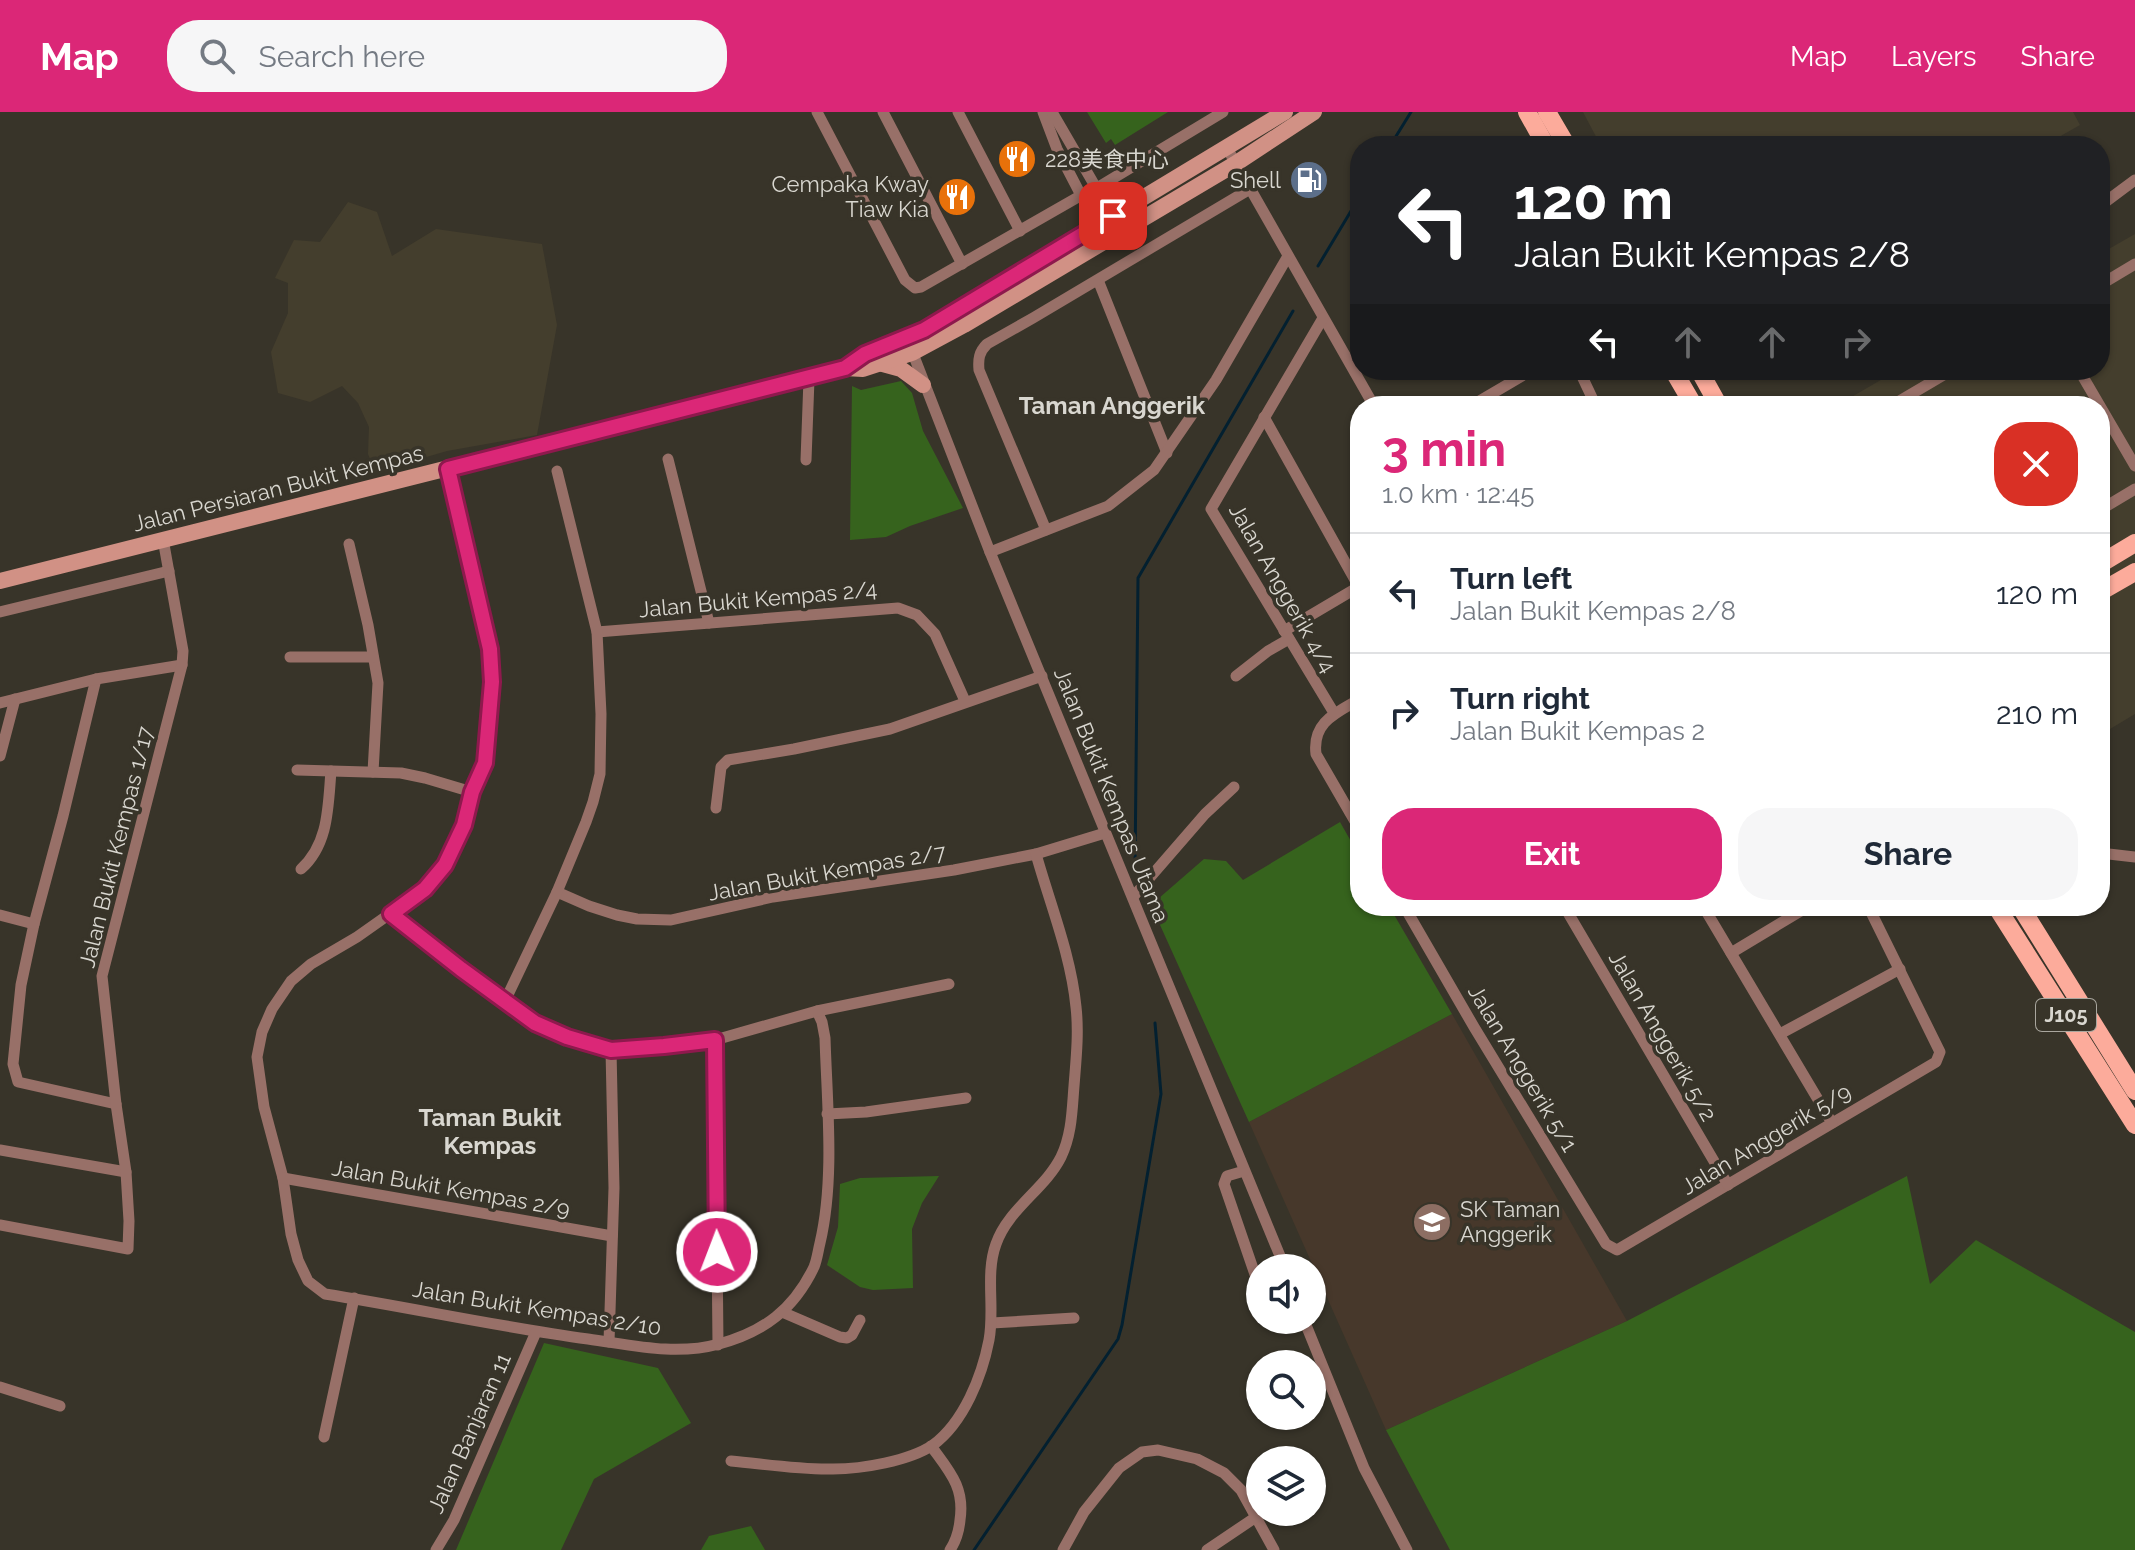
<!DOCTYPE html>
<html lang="en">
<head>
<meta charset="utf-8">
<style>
  body { margin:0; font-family:Raleway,"Noto Sans SC",sans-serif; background:#f6f6f7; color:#1f2937; height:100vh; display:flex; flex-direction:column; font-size:30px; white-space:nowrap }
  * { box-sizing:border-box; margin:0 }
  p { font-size:26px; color:#747a83 }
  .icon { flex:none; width:44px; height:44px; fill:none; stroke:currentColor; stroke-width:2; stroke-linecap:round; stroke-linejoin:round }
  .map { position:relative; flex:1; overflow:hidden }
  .drawer { position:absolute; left:1350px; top:284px; width:760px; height:520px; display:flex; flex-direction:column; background:#fff; border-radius:32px; box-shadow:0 2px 6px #0004 }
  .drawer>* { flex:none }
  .hud { position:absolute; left:1350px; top:24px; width:760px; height:244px; border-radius:32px; box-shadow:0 2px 6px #0004; background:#202124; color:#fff; overflow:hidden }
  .controls { position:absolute; left:1246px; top:1142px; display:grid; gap:16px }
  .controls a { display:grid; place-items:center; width:80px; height:80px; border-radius:50%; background:#fff; box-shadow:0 2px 6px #0004; font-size:40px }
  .pin { position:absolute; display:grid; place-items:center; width:68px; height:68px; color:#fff; margin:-34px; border-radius:16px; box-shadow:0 4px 12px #0006 }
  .me { position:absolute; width:88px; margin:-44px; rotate:359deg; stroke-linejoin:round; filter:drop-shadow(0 0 6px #0008) }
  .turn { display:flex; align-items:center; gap:28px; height:168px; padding:0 32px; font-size:36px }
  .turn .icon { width:104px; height:104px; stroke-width:2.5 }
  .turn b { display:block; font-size:56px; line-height:68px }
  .lanes { display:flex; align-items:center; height:76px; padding:0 32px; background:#0003; justify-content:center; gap:40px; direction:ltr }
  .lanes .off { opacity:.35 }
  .round { display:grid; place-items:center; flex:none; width:84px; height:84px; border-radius:32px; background:#f6f6f7 }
  .headline { display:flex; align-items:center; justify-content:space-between; height:136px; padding:0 32px }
  h1 { font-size:48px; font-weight:700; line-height:60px; color:#db2777 }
  .primary-button { display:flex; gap:16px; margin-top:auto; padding:16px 32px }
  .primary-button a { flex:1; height:92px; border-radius:32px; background:#db2777; color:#fff; font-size:32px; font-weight:700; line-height:92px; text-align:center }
  .primary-button a+a { background:#f6f6f7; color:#1f2937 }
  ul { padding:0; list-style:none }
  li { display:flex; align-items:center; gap:24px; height:120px; padding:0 32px; border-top:2px solid #e0e1e3 }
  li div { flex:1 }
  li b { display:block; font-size:30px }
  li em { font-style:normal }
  header { display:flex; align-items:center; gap:48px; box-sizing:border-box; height:112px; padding:0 40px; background:#db2777; color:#fff }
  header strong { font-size:38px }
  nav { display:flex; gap:44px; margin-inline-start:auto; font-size:28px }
  .search { width:560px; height:72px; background:#f6f6f7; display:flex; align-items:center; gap:20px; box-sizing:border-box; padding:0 28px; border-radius:32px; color:#747a83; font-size:30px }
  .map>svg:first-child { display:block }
  .built { fill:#443e2d }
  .education { fill:#47382b }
  .green { fill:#36631d }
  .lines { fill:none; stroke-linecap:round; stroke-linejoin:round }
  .stream { stroke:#032030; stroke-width:3 }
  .street { stroke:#987068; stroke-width:11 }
  .secondary { stroke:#d19185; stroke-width:16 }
  .primary { stroke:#fcab9b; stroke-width:18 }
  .route-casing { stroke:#8e194d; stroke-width:20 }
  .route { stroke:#db2777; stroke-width:14 }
  .labels { text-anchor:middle; stroke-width:7; stroke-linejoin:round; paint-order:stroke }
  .shield { fill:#383429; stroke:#a9a69e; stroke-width:2 }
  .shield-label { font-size:20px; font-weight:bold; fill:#d9d7d0 }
  .poi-label { font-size:22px; fill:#d9d7d0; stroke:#383429; text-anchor:start }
  .street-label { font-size:22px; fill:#d9d7d0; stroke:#383429 }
  .neighbourhood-label { font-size:24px; font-weight:bold; fill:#d9d7d0; stroke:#383429 }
</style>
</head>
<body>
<header>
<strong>Map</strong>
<div class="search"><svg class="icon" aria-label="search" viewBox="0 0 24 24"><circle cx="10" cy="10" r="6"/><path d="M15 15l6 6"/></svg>Search here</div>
<nav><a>Map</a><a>Layers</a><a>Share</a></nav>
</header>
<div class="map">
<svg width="2135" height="1438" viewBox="0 0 2135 1438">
  <rect width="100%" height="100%" fill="#383429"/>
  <g class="built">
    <polygon points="1583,0 2073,0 2080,13 2043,34 1601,34"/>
    <polygon points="348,90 377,100 392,144 436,117 542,132 557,213 537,323 447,339 375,360 368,342 369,315 358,291 342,274 310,290 278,281 271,240 288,201 288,171 275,166 294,128 320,130"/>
    <polygon points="2135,122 2135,602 2100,623 2100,294 1836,294 1898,258 2100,258 2100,142"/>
  </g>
  <polygon class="education" points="1452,902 1627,1209 1386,1318 1249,1010"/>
  <g class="green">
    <polygon points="1087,0 1168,0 1115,33 1111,27 1106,31"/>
    <polygon points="901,269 912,281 923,319 963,396 910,414 886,425 850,428 852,274 861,278"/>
    <polygon points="1340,710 1360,745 1360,794 1389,794 1452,902 1249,1010 1151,793 1204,747 1226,749 1243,768"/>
    <polygon points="939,1064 922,1091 912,1117 913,1176 873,1178 860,1175 827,1153 838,1115 840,1072 860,1066"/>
    <polygon points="1907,1064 1930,1172 1976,1128 2135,1220 2135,1438 1450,1438 1386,1318 1627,1209"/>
    <polygon points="544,1231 658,1256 691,1311 594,1367 561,1438 456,1438"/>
    <polygon points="751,1414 765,1438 701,1438 709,1424"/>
  </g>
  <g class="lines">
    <g class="stream">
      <polyline points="1390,34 1411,0"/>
      <polyline points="1318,154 1360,84"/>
      <polyline points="1135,756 1138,466 1293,199"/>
      <polyline points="974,1438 1118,1227 1122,1213 1161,982 1155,911"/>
    </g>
    <g class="street">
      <polyline points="817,0 905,168 915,176 921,175 1080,84"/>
      <polyline points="883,0 962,152"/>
      <polyline points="958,0 1020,119"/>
      <polyline points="1043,0 1057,37 1099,118"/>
      <polyline points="1052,0 1116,110"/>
      <polyline points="1227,36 1374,294"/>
      <polyline points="1097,76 1223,0"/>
      <polyline points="2100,94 2135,68"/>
      <polyline points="1098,168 1167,341"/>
      <polyline points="2100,173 2135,152"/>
      <polyline points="1323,206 1211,397 1334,601"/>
      <polyline points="910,234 990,440 1285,1156"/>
      <polyline points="1579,258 1596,294"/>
      <polyline points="2079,258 2135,354"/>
      <polyline points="1471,294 1532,258"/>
      <polyline points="1891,294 1952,258"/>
      <polyline points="1264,305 1359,475"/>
      <polyline points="668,347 709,511"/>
      <polyline points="806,348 809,267"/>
      <path d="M 448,357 L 490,537 L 492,570 L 485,651 L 472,680 L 464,713 L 445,753 L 425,777 L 357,825 L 311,852 L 291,869 L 272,897 L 262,920 L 257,945 L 264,995 L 283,1066 L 291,1122 L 298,1148 L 308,1169 L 325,1182 C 413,1196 500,1215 588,1227 C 632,1233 675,1244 719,1232 C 764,1220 794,1197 814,1155 C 817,1148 818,1139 820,1131 C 835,1067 827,992 825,926 L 822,910 L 817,899"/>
      <polyline points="2100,398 2135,377"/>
      <path d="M 1046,418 L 979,258 C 978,247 979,240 987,232 L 1033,206 L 1250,77"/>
      <polyline points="349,432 368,513 378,571 373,660"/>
      <polyline points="990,440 1108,394 1154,358 1216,268 1288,144"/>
      <polyline points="0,500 169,459"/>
      <polyline points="1284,519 1360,474"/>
      <polyline points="597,520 898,496 917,503 935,522 965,589"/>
      <polyline points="290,545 373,545"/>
      <polyline points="1236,564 1268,539 1289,527"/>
      <polyline points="96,567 63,704 34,812 21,873 13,952 18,970 116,992"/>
      <path d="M 1360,587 C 1336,601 1312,610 1316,642 L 1360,718"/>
      <polyline points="0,591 96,567 182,553"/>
      <polyline points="0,644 15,587"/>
      <polyline points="297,658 401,661 425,666 472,680"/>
      <polyline points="716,696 721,655 728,648 794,637 890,617 1042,564"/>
      <polyline points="2100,741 2135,745"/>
      <path d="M 301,757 C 329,732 328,694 331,659"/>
      <polyline points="557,780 589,794 617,803 637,807 671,808 773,785 954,758 1036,742 1105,721"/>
      <polyline points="1133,785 1205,702 1234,675"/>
      <polyline points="1404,794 1474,915 1606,1132 1617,1138 1936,950 1940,940 1938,936 1868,794"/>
      <polyline points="1564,794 1728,1073"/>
      <polyline points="1703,794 1832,1011"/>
      <polyline points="391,802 461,857 535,911 567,925 611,938 664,934 715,928 817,899 949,872"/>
      <polyline points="0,803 34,812"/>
      <polyline points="1731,841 1809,794"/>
      <polyline points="505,889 557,780 586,710 593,690 600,662 601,602 597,520 557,359"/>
      <polyline points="1780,922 1900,857"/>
      <polyline points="715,928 718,1233"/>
      <polyline points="827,1002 866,1000 966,986"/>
      <polyline points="0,1038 126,1060"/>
      <polyline points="1244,1059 1227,1064 1224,1072 1260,1177"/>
      <polyline points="283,1066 612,1124"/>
      <polyline points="0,1113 128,1137 129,1109 126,1060 116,992 102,864 182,553 183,539 163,427"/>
      <polyline points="782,1200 840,1225 847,1226 852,1223 860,1208"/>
      <polyline points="1304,1208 1364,1356 1407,1438"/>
      <polyline points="992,1211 1074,1206"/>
      <polyline points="609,1230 614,1076 611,938"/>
      <polyline points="0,1275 60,1294"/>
      <polyline points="324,1325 354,1186"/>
      <path d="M 931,1334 C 949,1359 965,1375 960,1408 C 959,1419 956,1429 950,1438"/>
      <path d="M 731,1349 C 764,1352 800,1358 833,1357 C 862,1357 909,1349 933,1333 C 964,1310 982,1264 989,1228 C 995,1196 985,1162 996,1132 C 1008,1097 1045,1077 1061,1045 C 1072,1022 1072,998 1074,974 C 1076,948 1079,921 1076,895 C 1071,843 1050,792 1036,742"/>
      <polyline points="436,1438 454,1408 536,1220"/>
      <polyline points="1063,1438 1084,1400 1119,1356 1142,1340 1158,1338 1197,1347 1224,1361 1241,1378 1274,1438"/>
      <polyline points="1207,1438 1256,1405"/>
    </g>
    <g class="secondary">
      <polyline points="879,251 901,257 923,273"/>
      <polyline points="845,256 865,242 924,218 1285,0"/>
      <polyline points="0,469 845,256 863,257 912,241 964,213 1235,52 1314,0"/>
    </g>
    <g class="primary">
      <polyline points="1527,0 1546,34"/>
      <polyline points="1547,0 1567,34"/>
      <polyline points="1673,258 1694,294"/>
      <polyline points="1699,258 1719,294"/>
      <polyline points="2100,452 2135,431"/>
      <polyline points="2100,480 2135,460"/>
      <polyline points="1996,794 2135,1013"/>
      <polyline points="2020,794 2135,979"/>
    </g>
  </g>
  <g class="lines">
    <defs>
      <polyline id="route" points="717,1140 715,928 664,934 611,938 567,925 535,911 461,857 391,802 425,777 445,753 464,713 472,680 485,651 492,570 490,537 448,357 845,256 865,242 924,218 1113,104"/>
    </defs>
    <use href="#route" class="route-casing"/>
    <use href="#route" class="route"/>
  </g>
  <defs>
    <symbol id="restaurant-disc" viewBox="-11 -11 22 22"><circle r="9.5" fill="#e8710a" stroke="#383429"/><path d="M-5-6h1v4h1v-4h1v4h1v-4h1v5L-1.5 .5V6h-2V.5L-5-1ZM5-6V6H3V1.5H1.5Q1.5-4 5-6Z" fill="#fff"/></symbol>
    <symbol id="fuel-disc" viewBox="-11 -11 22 22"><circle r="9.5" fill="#5c6f8a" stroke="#383429"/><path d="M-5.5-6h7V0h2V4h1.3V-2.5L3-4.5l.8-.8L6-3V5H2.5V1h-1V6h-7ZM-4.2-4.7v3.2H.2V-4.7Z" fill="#fff"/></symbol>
    <symbol id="school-disc" viewBox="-11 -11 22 22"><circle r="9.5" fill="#8d6e63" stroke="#383429"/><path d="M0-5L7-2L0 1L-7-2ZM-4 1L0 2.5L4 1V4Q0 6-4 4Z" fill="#fff"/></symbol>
  </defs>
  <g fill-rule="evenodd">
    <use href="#restaurant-disc" x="995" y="25" width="44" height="44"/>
    <use href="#fuel-disc" x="1287" y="46" width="44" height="44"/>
    <use href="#restaurant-disc" x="935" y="63" width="44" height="44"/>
    <use href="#school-disc" x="1410" y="1088" width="44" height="44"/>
  </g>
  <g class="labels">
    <rect class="shield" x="2036" y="887" width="60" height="32" rx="6"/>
    <g class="shield-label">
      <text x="2066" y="910">J105</text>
    </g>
    <g class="poi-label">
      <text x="1045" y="55">228美食中心</text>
      <text x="1281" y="76" text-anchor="end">Shell</text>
      <text x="929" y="80" text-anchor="end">Cempaka Kway<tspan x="929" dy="25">Tiaw Kia</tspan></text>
      <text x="1460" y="1105">SK Taman<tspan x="1460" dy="25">Anggerik</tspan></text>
    </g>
    <g class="street-label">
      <text transform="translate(278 376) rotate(-14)" y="8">Jalan Persiaran Bukit Kempas</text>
      <text transform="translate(1283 476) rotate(60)" y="8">Jalan Anggerik 4/4</text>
      <text transform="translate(758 487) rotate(-5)" y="8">Jalan Bukit Kempas 2/4</text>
      <text transform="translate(1112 683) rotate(68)" y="8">Jalan Bukit Kempas Utama</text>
      <text transform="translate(116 735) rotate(-76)" y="8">Jalan Bukit Kempas 1/17</text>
      <text transform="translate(827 760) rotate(-10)" y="8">Jalan Bukit Kempas 2/7</text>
      <text transform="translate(1663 924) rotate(60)" y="8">Jalan Anggerik 5/2</text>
      <text transform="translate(1523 956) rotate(59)" y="8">Jalan Anggerik 5/1</text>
      <text transform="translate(1766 1027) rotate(-31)" y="8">Jalan Anggerik 5/9</text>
      <text transform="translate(451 1076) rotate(10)" y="8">Jalan Bukit Kempas 2/9</text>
      <text transform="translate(537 1196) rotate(9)" y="8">Jalan Bukit Kempas 2/10</text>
      <text transform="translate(469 1321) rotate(-66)" y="8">Jalan Banjaran 11</text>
    </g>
    <g class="neighbourhood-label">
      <text x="1112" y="302">Taman Anggerik</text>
      <text x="490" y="1014">Taman Bukit<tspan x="490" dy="28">Kempas</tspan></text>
    </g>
  </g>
</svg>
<div class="controls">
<a><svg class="icon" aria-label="sound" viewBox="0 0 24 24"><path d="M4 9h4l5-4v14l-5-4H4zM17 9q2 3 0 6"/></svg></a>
<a><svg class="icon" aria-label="search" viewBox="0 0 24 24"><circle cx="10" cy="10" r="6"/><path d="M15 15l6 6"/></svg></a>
<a><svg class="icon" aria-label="layers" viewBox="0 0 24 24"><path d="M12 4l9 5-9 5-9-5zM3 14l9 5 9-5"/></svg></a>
</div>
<div class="pin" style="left:1113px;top:104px;background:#d93025"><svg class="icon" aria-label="arrive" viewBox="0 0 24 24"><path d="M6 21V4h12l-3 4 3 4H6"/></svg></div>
<svg class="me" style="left:717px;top:1140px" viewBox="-20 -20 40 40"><circle r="17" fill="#db2777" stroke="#fff" stroke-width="3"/><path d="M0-11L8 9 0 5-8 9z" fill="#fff"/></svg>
<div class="hud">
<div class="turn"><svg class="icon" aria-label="left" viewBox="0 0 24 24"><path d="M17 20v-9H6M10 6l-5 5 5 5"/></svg><div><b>120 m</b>Jalan Bukit Kempas 2/8</div></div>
<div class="lanes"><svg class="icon" aria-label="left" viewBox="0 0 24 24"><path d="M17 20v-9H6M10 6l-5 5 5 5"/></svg><svg class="icon off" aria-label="ahead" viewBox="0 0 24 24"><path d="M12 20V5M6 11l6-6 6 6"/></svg><svg class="icon off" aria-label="ahead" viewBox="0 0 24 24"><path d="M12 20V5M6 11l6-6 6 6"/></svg><svg class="icon off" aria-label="right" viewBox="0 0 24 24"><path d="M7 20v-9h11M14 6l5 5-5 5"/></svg></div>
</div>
<section class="drawer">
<div class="headline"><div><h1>3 min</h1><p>1.0 km · 12:45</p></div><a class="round" style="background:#d93025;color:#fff"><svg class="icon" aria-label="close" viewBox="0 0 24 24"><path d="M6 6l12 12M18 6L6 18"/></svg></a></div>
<ul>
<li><svg class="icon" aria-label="left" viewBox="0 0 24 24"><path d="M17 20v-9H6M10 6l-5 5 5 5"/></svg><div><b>Turn left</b><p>Jalan Bukit Kempas 2/8</p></div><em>120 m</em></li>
<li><svg class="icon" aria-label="right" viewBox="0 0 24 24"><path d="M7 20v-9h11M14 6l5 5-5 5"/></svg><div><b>Turn right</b><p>Jalan Bukit Kempas 2</p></div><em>210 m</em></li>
</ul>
<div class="primary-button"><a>Exit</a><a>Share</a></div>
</section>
</div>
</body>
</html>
